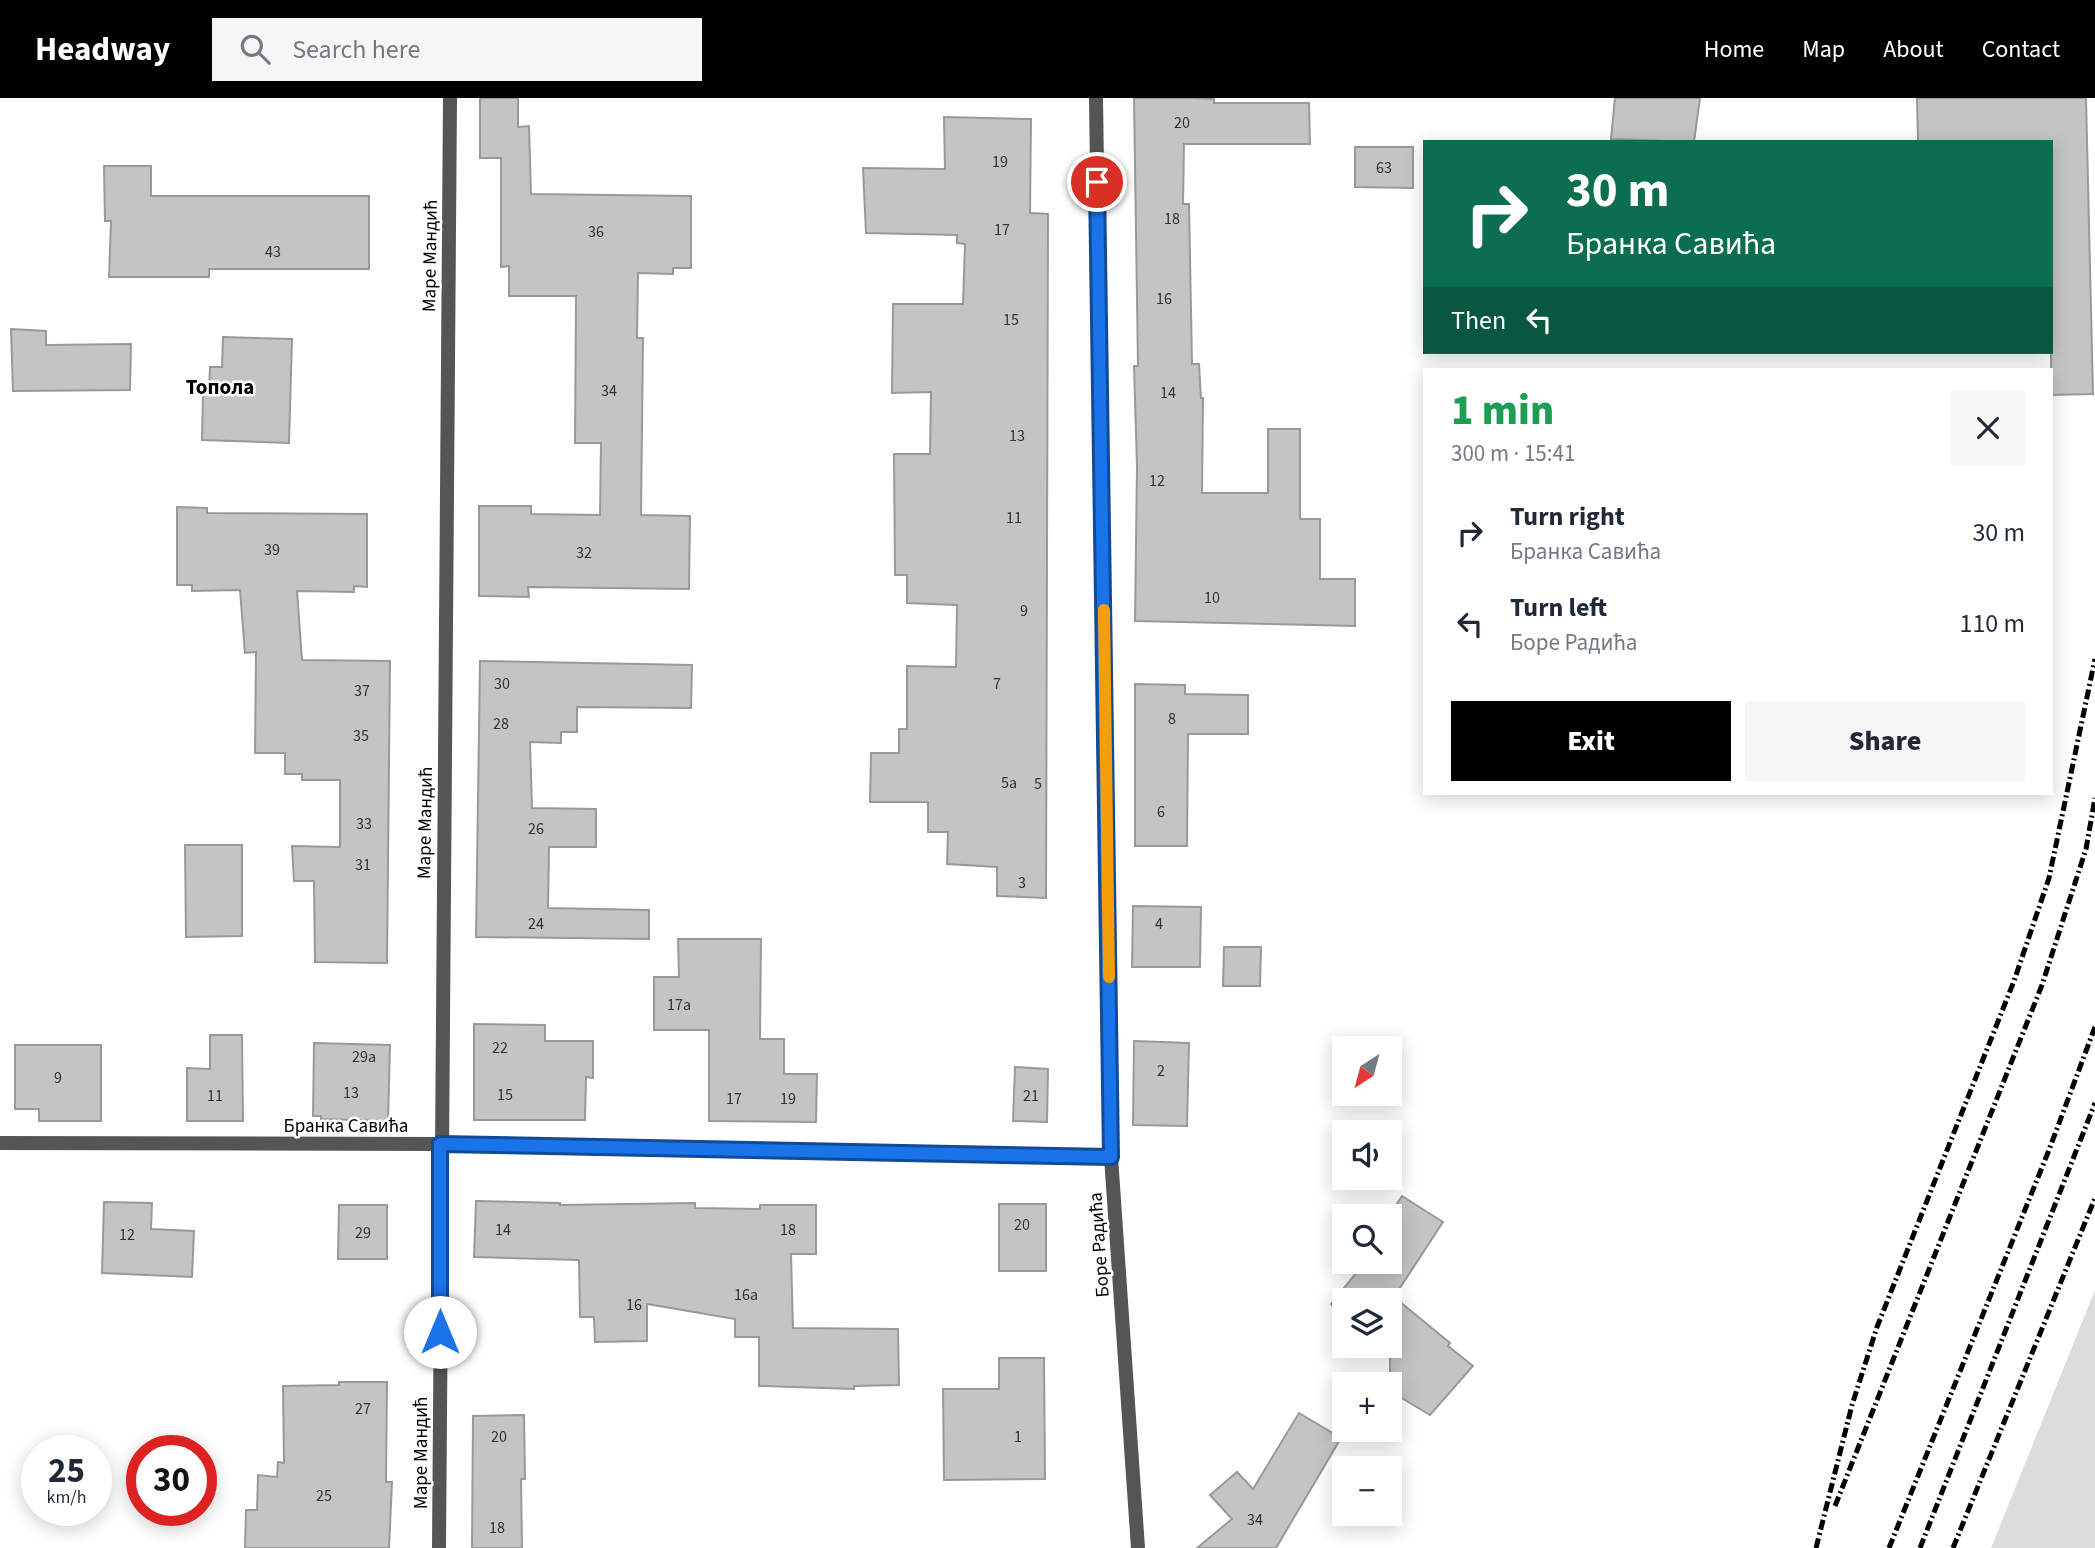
<!DOCTYPE html>
<html lang="en">
<head>
<meta charset="utf-8">
<style>
  body { margin:0; font-family:"Source Sans 3",sans-serif; background:#f6f6f7; color:#1f2937; height:100vh; display:flex; flex-direction:column; font-size:26px; white-space:nowrap }
  * { box-sizing:border-box; margin:0 }
  p { font-size:23px; color:#747a83 }
  .icon { flex:none; width:38px; height:38px; fill:none; stroke:currentColor; stroke-width:2; stroke-linecap:round; stroke-linejoin:round }
  .map { position:relative; flex:1; overflow:hidden }
  .details { position:absolute; left:1423px; top:270px; width:630px; height:427px; display:flex; flex-direction:column; background:#fff; border-radius:0px; box-shadow:0 4px 18px #0003 }
  .details>* { flex:none }
  .guide { position:absolute; left:1423px; top:42px; width:630px; height:214px; border-radius:0px; box-shadow:0 4px 18px #0003; background:#0b6e4f; color:#fff; overflow:hidden }
  .needle { width:46px; rotate:216deg }
  .buttons { position:absolute; left:1332px; top:938px; display:grid; gap:14px }
  .buttons a { display:grid; place-items:center; width:70px; height:70px; border-radius:0px; background:#fff; box-shadow:0 4px 18px #0003; font-size:35px }
  .speed { position:absolute; left:21px; top:1337px; display:flex; gap:14px; font-size:35px; font-weight:700; text-align:center }
  .speed>* { display:grid; place-content:center; width:91px; height:91px; border-radius:50%; background:#fff; box-shadow:0 4px 18px #0003; line-height:1 }
  .speed small { font-size:18px; font-weight:400 }
  .speed .limit { border:10px solid #d22; background:#fff; color:#111 }
  .pin { position:absolute; display:grid; place-items:center; width:60px; height:60px; color:#fff; margin:-30px; border:4px solid #fff; border-radius:50%; box-shadow:0 2px 7px #0007 }
  .me { position:absolute; width:77px; margin:-38px; rotate:0deg; stroke-linejoin:round; filter:drop-shadow(0 0 5px #0008) }
  .turn { display:flex; align-items:center; gap:24px; height:147px; padding:0 28px; font-size:32px }
  .turn .icon { width:91px; height:91px; stroke-width:2.5 }
  .turn b { display:block; font-size:49px; line-height:60px }
  .then { display:flex; align-items:center; height:66px; padding:0 28px; background:#0003; gap:14px; font-size:26px }
  .round { display:grid; place-items:center; flex:none; width:74px; height:74px; border-radius:0px; background:#f6f6f7 }
  .headline { display:flex; align-items:center; justify-content:space-between; height:119px; padding:0 28px }
  h1 { font-size:42px; font-weight:800; line-height:52px; color:#1e9e55 }
  .primary-button { display:flex; gap:14px; margin-top:auto; padding:14px 28px }
  .primary-button a { flex:1; height:80px; border-radius:0px; background:#000; color:#fff; font-size:28px; font-weight:800; line-height:80px; text-align:center }
  .primary-button a+a { background:#f6f6f7; color:#1f2937 }
  ul { padding:0; list-style:none }
  li { display:flex; align-items:center; gap:21px; height:91px; padding:0 28px }
  li div { flex:1 }
  li b { display:block; font-size:26px }
  li em { font-style:normal }
  header { display:flex; align-items:center; gap:42px; box-sizing:border-box; height:98px; padding:0 35px; background:#000; color:#fff }
  header strong { font-size:33px }
  nav { display:flex; gap:38px; margin-inline-start:auto; font-size:24px }
  .search { width:490px; height:63px; background:#f6f6f7; display:flex; align-items:center; gap:18px; box-sizing:border-box; padding:0 24px; border-radius:0px; color:#747a83; font-size:26px }
  .map>svg:first-child { display:block }
  .green { fill:#dcdcdc }
  .building { fill:#c4c4c4; stroke:#999; stroke-width:2 }
  .lines { fill:none; stroke-linecap:round; stroke-linejoin:round }
  .minor { stroke:#555; stroke-width:14 }
  .rail { stroke:#000; stroke-width:5; stroke-dasharray:10 3.5 2 3.5; stroke-linecap:butt }
  .route-casing { stroke:#114b97; stroke-width:18 }
  .route { stroke:#1a73e8; stroke-width:12 }
  .slow { stroke:#f59e0b; stroke-width:12 }
  .labels { text-anchor:middle; stroke-width:5; stroke-linejoin:round; paint-order:stroke }
  .number-label { font-size:16px; fill:#313131 }
  .street-label { font-size:19px; fill:#000; stroke:#fff }
  .neighbourhood-label { font-size:21px; font-weight:bold; fill:#000; stroke:#fff }
</style>
</head>
<body>
<header>
<strong>Headway</strong>
<div class="search"><svg class="icon" aria-label="search" viewBox="0 0 24 24"><circle cx="10" cy="10" r="6"/><path d="M15 15l6 6"/></svg>Search here</div>
<nav><a>Home</a><a>Map</a><a>About</a><a>Contact</a></nav>
</header>
<div class="map">
<svg width="2095" height="1450" viewBox="0 0 2095 1450">
  <rect width="100%" height="100%" fill="#fff"/>
  <polygon class="green" points="2095,1192 2095,1450 1991,1450"/>
  <g class="building">
    <polygon points="480,0 518,0 518,29 529,28 531,96 691,98 691,170 673,170 673,176 638,175 637,240 643,240 641,417 690,418 689,491 528,489 529,499 479,498 479,408 531,408 531,416 600,417 601,345 575,345 576,198 509,198 509,168 501,169 501,60 480,60"/>
    <polygon points="1134,0 1195,0 1214,1 1214,5 1309,5 1310,46 1184,46 1183,106 1189,106 1192,266 1199,266 1201,300 1203,300 1202,395 1268,395 1268,331 1300,331 1300,421 1320,421 1320,481 1355,481 1355,528 1135,523 1137,368 1134,268 1138,268"/>
    <polygon points="1615,0 1700,0 1694,44 1611,41"/>
    <polygon points="1917,0 2086,0 2093,296 2051,297 2051,44 1918,44"/>
    <polygon points="944,19 1031,21 1030,115 1048,116 1046,800 997,798 997,769 947,766 948,734 928,734 928,704 870,704 871,655 899,655 899,631 907,631 907,568 956,569 957,507 907,505 907,477 895,477 894,356 930,356 931,294 892,295 893,206 963,206 965,146 957,145 957,137 866,135 863,70 945,71"/>
    <polygon points="1355,49 1413,49 1413,90 1355,89"/>
    <polygon points="104,68 151,68 151,98 369,98 369,171 209,171 209,179 109,179 111,123 105,123"/>
    <polygon points="11,231 46,233 46,247 131,246 130,292 13,293"/>
    <polygon points="223,239 292,241 289,345 202,342 203,294 209,294 210,269 222,269"/>
    <polygon points="177,409 207,410 207,415 367,416 367,489 354,488 354,494 297,493 302,562 390,563 387,865 315,864 314,783 294,783 292,748 340,749 340,682 302,682 302,676 285,676 285,655 255,655 256,554 245,555 240,492 192,493 192,487 177,487"/>
    <polygon points="480,563 692,567 691,610 577,609 577,634 561,634 561,645 530,644 532,710 596,711 596,749 549,749 548,810 649,812 649,841 476,839"/>
    <polygon points="1135,586 1185,587 1185,596 1248,597 1248,636 1188,636 1187,748 1135,748"/>
    <polygon points="185,747 242,747 242,838 186,839"/>
    <polygon points="1133,808 1201,809 1200,869 1132,869"/>
    <polygon points="678,841 761,841 760,941 784,941 784,976 817,976 816,1024 709,1023 709,932 654,932 654,879 679,879"/>
    <polygon points="1224,849 1261,849 1260,888 1223,888"/>
    <polygon points="474,926 545,927 545,943 593,943 593,980 586,979 585,1022 474,1022"/>
    <polygon points="210,937 242,937 243,1023 187,1023 187,970 210,971"/>
    <polygon points="1134,943 1189,945 1187,1028 1133,1027"/>
    <polygon points="314,945 390,947 388,1023 321,1021 321,1018 313,1018"/>
    <polygon points="15,947 101,947 101,1023 39,1023 39,1011 15,1011"/>
    <polygon points="1015,969 1048,971 1047,1024 1013,1023"/>
    <polygon points="1402,1098 1443,1124 1394,1199 1450,1245 1448,1248 1473,1268 1430,1317 1390,1293 1390,1255 1381,1248 1390,1248 1390,1202 1344,1202 1344,1217 1331,1206 1365,1164 1390,1164 1389,1118"/>
    <polygon points="476,1103 560,1105 560,1107 695,1105 695,1110 760,1111 760,1107 816,1107 816,1156 791,1156 793,1230 898,1231 899,1287 854,1288 854,1291 759,1288 759,1239 735,1239 735,1221 647,1206 647,1243 595,1244 594,1219 580,1219 579,1162 474,1159"/>
    <polygon points="104,1104 152,1105 151,1131 194,1133 192,1179 102,1175"/>
    <rect x="999" y="1106" width="47" height="67"/>
    <polygon points="339,1107 387,1107 387,1161 338,1161"/>
    <polygon points="999,1260 1044,1260 1045,1381 944,1382 943,1291 999,1291"/>
    <polygon points="339,1284 387,1284 386,1384 392,1384 389,1450 245,1450 246,1412 257,1412 258,1377 277,1379 278,1364 284,1365 283,1288 339,1287"/>
    <polygon points="1299,1315 1341,1340 1276,1450 1197,1450 1232,1421 1210,1397 1237,1374 1253,1391"/>
    <polygon points="524,1317 525,1381 521,1381 522,1450 472,1450 473,1318"/>
  </g>
  <g class="lines">
    <g class="minor">
      <polyline points="1096,0 1111,1059 1138,1450"/>
      <polyline points="0,1045 440,1046 1111,1059"/>
      <polyline points="439,1450 450,0"/>
    </g>
    <g class="rail">
      <polyline points="1835,1408 2042,887 2086,751 2095,700"/>
      <polyline points="1816,1450 1852,1307 1877,1229 2014,883 2049,780 2095,561"/>
      <polyline points="1889,1450 2049,1052 2095,929"/>
      <polyline points="1920,1450 2095,1005"/>
      <polyline points="1953,1450 2095,1100"/>
    </g>
  </g>
  <g class="lines">
    <defs>
      <polyline id="route" points="440,1234 440,1046 1111,1059 1097,84"/>
    </defs>
    <use href="#route" class="route-casing"/>
    <use href="#route" class="route"/>
    <polyline class="slow" points="1104,512 1109,879"/>
  </g>
  <g class="labels">
    <g class="number-label">
      <text x="1182" y="30">20</text>
      <text x="1000" y="69">19</text>
      <text x="1384" y="75">63</text>
      <text x="1172" y="126">18</text>
      <text x="1002" y="137">17</text>
      <text x="596" y="139">36</text>
      <text x="273" y="159">43</text>
      <text x="1164" y="206">16</text>
      <text x="1011" y="227">15</text>
      <text x="609" y="298">34</text>
      <text x="1168" y="300">14</text>
      <text x="1017" y="343">13</text>
      <text x="1157" y="388">12</text>
      <text x="1014" y="425">11</text>
      <text x="272" y="457">39</text>
      <text x="584" y="460">32</text>
      <text x="1212" y="505">10</text>
      <text x="1024" y="518">9</text>
      <text x="502" y="591">30</text>
      <text x="997" y="591">7</text>
      <text x="362" y="598">37</text>
      <text x="1172" y="626">8</text>
      <text x="501" y="631">28</text>
      <text x="361" y="643">35</text>
      <text x="1009" y="690">5a</text>
      <text x="1038" y="691">5</text>
      <text x="1161" y="719">6</text>
      <text x="364" y="731">33</text>
      <text x="536" y="736">26</text>
      <text x="363" y="772">31</text>
      <text x="1022" y="790">3</text>
      <text x="536" y="831">24</text>
      <text x="1159" y="831">4</text>
      <text x="679" y="912">17a</text>
      <text x="500" y="955">22</text>
      <text x="364" y="964">29a</text>
      <text x="1161" y="978">2</text>
      <text x="58" y="985">9</text>
      <text x="351" y="1000">13</text>
      <text x="505" y="1002">15</text>
      <text x="215" y="1003">11</text>
      <text x="1031" y="1003">21</text>
      <text x="734" y="1006">17</text>
      <text x="788" y="1006">19</text>
      <text x="1022" y="1132">20</text>
      <text x="503" y="1137">14</text>
      <text x="788" y="1137">18</text>
      <text x="363" y="1140">29</text>
      <text x="127" y="1142">12</text>
      <text x="746" y="1202">16a</text>
      <text x="634" y="1212">16</text>
      <text x="363" y="1316">27</text>
      <text x="499" y="1344">20</text>
      <text x="1018" y="1344">1</text>
      <text x="324" y="1403">25</text>
      <text x="1255" y="1427">34</text>
      <text x="497" y="1435">18</text>
    </g>
    <g class="street-label">
      <text transform="translate(429 158) rotate(-89)" y="7">Маре Мандић</text>
      <text transform="translate(424 725) rotate(-89)" y="7">Маре Мандић</text>
      <text x="346" y="1034">Бранка Савића</text>
      <text transform="translate(1098 1147) rotate(-94)" y="7">Боре Радића</text>
      <text transform="translate(420 1355) rotate(-90)" y="7">Маре Мандић</text>
    </g>
    <g class="neighbourhood-label">
      <text x="220" y="296">Топола</text>
    </g>
  </g>
</svg>
<div class="buttons">
<a><svg class="needle" viewBox="-14 -14 28 28"><path d="M0-13l5 13h-10z" fill="#e53935"/><path d="M0 13l5-13h-10z" fill="#747a83"/></svg></a>
<a><svg class="icon" aria-label="sound" viewBox="0 0 24 24"><path d="M4 9h4l5-4v14l-5-4H4zM17 9q2 3 0 6"/></svg></a>
<a><svg class="icon" aria-label="search" viewBox="0 0 24 24"><circle cx="10" cy="10" r="6"/><path d="M15 15l6 6"/></svg></a>
<a><svg class="icon" aria-label="layers" viewBox="0 0 24 24"><path d="M12 4l9 5-9 5-9-5zM3 14l9 5 9-5"/></svg></a>
<a>+</a>
<a>−</a>
</div>
<div class="speed"><div>25<small>km/h</small></div><div class="limit">30</div></div>
<div class="pin" style="left:1097px;top:84px;background:#d93025"><svg class="icon" aria-label="arrive" viewBox="0 0 24 24"><path d="M6 21V4h12l-3 4 3 4H6"/></svg></div>
<svg class="me" style="left:440px;top:1234px" viewBox="-20 -20 40 40"><circle r="19" fill="#fff"/><path d="M0-13L10 11 0 6-10 11z" fill="#1a73e8"/></svg>
<div class="guide">
<div class="turn"><svg class="icon" aria-label="right" viewBox="0 0 24 24"><path d="M7 20v-9h11M14 6l5 5-5 5"/></svg><div><b>30 m</b>Бранка Савића</div></div>
<div class="then">Then<svg class="icon" aria-label="left" viewBox="0 0 24 24"><path d="M17 20v-9H6M10 6l-5 5 5 5"/></svg></div>
</div>
<section class="details">
<div class="headline"><div><h1>1 min</h1><p>300 m · 15:41</p></div><a class="round"><svg class="icon" aria-label="close" viewBox="0 0 24 24"><path d="M6 6l12 12M18 6L6 18"/></svg></a></div>
<ul>
<li><svg class="icon" aria-label="right" viewBox="0 0 24 24"><path d="M7 20v-9h11M14 6l5 5-5 5"/></svg><div><b>Turn right</b><p>Бранка Савића</p></div><em>30 m</em></li>
<li><svg class="icon" aria-label="left" viewBox="0 0 24 24"><path d="M17 20v-9H6M10 6l-5 5 5 5"/></svg><div><b>Turn left</b><p>Боре Радића</p></div><em>110 m</em></li>
</ul>
<div class="primary-button"><a>Exit</a><a>Share</a></div>
</section>
</div>
</body>
</html>
